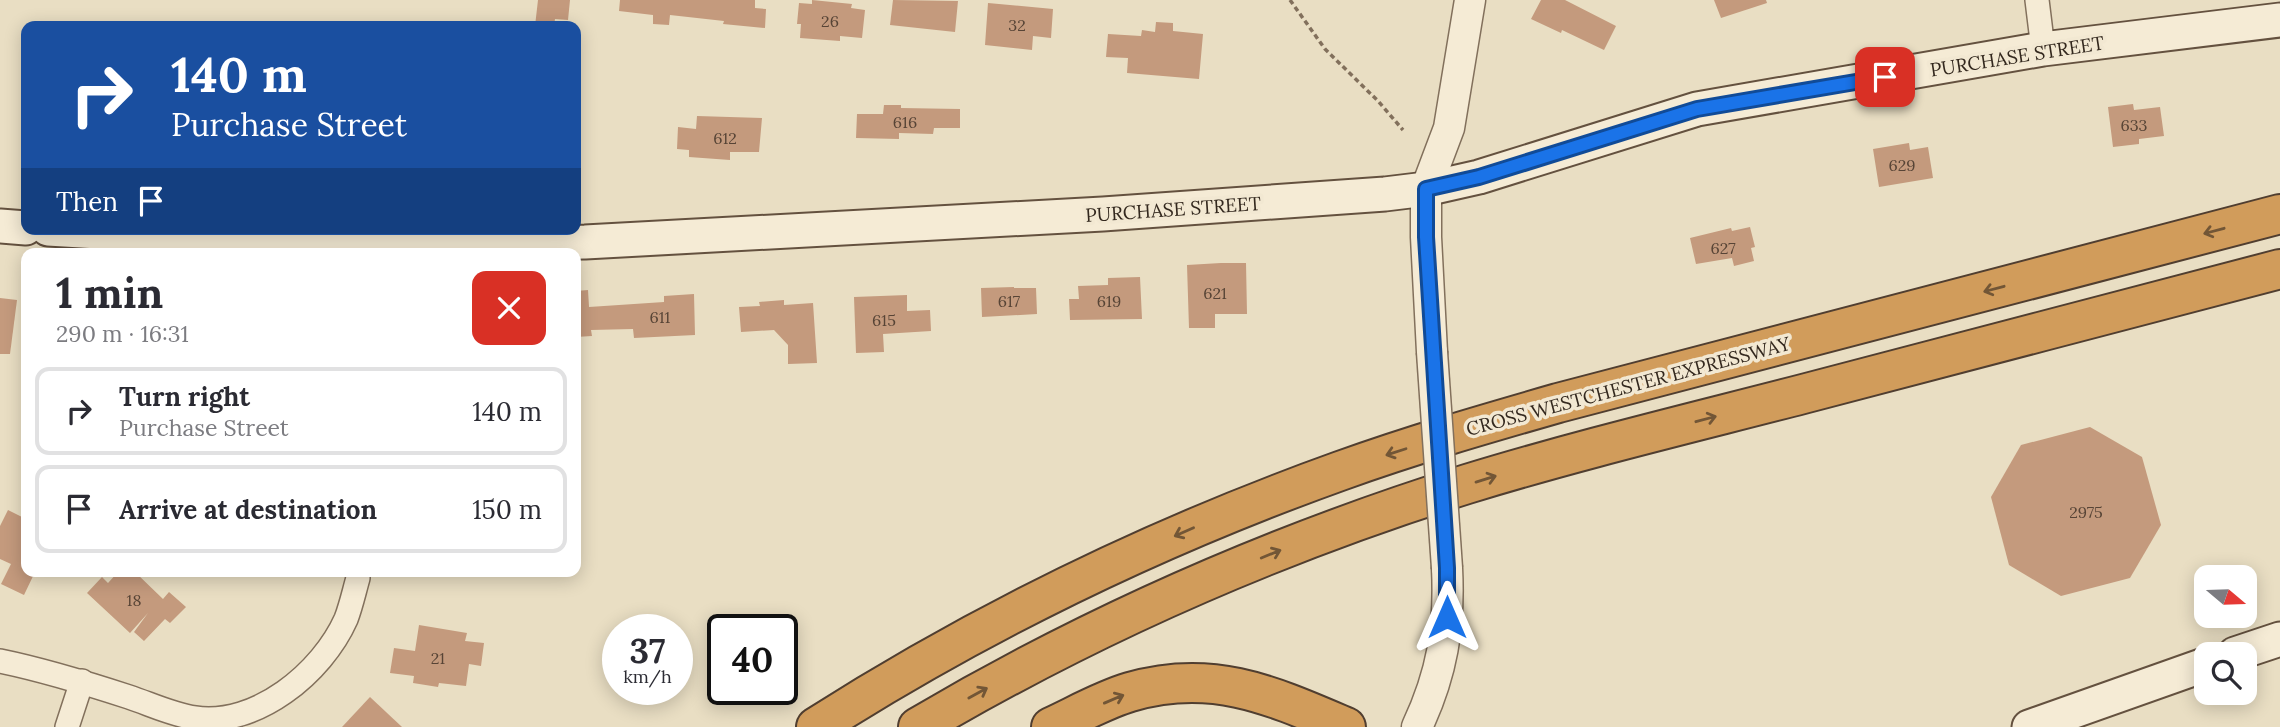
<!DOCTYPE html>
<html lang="en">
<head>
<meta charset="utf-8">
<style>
  body { margin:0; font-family:Lora,serif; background:#f7f7f7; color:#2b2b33; height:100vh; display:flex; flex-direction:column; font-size:26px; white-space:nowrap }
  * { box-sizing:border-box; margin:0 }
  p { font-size:23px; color:#7c7c81 }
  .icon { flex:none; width:38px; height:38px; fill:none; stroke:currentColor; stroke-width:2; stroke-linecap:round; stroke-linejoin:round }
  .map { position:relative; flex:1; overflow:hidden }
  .panel { position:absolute; left:21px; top:248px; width:560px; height:329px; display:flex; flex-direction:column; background:#fff; border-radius:14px; box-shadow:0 4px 18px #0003 }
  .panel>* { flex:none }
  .top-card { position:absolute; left:21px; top:21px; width:560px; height:214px; border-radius:14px; box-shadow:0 4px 18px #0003; background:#1a4fa0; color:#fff; overflow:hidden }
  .needle { width:46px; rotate:109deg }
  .tools { position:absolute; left:2194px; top:565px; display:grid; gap:14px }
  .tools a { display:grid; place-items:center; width:63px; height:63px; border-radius:14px; background:#fff; box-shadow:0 4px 18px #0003; font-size:35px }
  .speed { position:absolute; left:602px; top:614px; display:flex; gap:14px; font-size:35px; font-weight:700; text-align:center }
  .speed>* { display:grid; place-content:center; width:91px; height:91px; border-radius:50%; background:#fff; box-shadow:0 4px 18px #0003; line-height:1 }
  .speed small { font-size:18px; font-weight:400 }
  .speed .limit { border:4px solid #111; border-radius:10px; background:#fff; color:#111 }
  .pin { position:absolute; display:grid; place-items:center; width:60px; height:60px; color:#fff; margin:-30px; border-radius:14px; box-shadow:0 4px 10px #0006 }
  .me { position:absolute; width:77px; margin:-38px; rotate:0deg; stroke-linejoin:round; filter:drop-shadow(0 0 5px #0008) }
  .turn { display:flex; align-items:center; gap:24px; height:147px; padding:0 35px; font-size:32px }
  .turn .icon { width:91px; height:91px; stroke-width:2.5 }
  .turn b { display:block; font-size:49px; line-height:60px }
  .then { display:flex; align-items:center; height:66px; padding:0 35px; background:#0003; gap:14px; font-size:26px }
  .round { display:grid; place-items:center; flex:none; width:74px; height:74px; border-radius:14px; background:#f7f7f7 }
  .overview { display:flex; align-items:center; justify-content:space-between; height:119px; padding:0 35px }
  h1 { font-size:42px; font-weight:700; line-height:52px }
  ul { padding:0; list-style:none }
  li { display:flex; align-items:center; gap:21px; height:88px; margin:0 14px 10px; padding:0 21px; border:4px solid #e1e1e2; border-radius:14px }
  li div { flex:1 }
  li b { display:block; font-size:26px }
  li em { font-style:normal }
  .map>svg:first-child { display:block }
  .building { fill:#c49a7d }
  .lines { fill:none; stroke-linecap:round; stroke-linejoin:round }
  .minor-casing { stroke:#82705c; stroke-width:26 }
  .tertiary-casing { stroke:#82705c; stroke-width:33 }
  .secondary-casing { stroke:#64513f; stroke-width:37 }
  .motorway-casing { stroke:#503e30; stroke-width:42 }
  .path { stroke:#82705c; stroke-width:3.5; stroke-dasharray:5 3.5; stroke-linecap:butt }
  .minor { stroke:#f5ebd5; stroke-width:23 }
  .tertiary { stroke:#f5ebd5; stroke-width:30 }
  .secondary { stroke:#f5ebd5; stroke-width:33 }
  .motorway { stroke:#d19c5b; stroke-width:38 }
  .tertiary-bridge-casing { stroke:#82705c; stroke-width:33; stroke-linecap:butt }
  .tertiary-bridge { stroke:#f5ebd5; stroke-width:30 }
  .oneway { stroke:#725636 }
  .route-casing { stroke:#114b97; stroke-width:18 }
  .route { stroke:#1a73e8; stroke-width:12 }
  .labels { text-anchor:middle; stroke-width:7; stroke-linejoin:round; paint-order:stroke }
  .number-label { font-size:16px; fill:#574436 }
  .street-label { font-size:19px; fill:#33281e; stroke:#f2e8d2 }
</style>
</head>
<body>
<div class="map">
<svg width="2280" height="727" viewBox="0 0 2280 727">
  <rect width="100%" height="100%" fill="#e9dec3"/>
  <g class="building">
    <polygon points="538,0 570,0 568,20 555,19 554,26 535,26"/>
    <polygon points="620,0 755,0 755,8 766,9 765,28 723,24 724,21 670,15 669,25 653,24 653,15 619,11"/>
    <polygon points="812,0 852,4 851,8 865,10 862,38 840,36 840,41 800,38 801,24 797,24 799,3 812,4"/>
    <polygon points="893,0 958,1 955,32 890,25"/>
    <polygon points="1541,0 1565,0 1616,26 1604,50 1562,30 1561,33 1531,19"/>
    <polygon points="1714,0 1766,0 1767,3 1721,18"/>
    <polygon points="988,3 1053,9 1051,38 1033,36 1032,50 985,45"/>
    <polygon points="1156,22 1173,23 1173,31 1203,34 1199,79 1127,73 1128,58 1106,57 1108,34 1141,36 1142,30 1155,32"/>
    <polygon points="2133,104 2134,110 2160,107 2164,136 2139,139 2139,144 2113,147 2108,107"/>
    <polygon points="884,105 901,105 901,108 960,109 960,128 934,128 933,134 899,133 899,139 856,138 857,114 883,114"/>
    <polygon points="697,116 762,118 759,152 730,152 730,160 689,157 689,150 677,149 678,127 696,129"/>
    <polygon points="1909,143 1910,150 1928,147 1933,178 1879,187 1873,149"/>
    <polygon points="1750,227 1755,247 1751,248 1754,261 1734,266 1732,258 1696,264 1690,238 1731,228 1732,231"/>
    <polygon points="1221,263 1246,263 1247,314 1215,314 1215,328 1189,328 1187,265"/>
    <polygon points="1140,277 1142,319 1070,320 1069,299 1079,299 1078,286 1108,285 1108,278"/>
    <polygon points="1014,287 1014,288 1036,288 1037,314 982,317 981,288"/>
    <polygon points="588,290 589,307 664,302 664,296 694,294 695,335 634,338 633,329 591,330 592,336 576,337 576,291"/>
    <polygon points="907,295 907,311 930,310 931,331 883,334 884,352 856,353 854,297"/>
    <polygon points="0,298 17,300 10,354 0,354"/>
    <polygon points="784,300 784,305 813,303 817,363 788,364 788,345 774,330 741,332 739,307 760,306 759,302"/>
    <polygon points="2090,427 2142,457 2161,525 2130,578 2061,596 2009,565 1991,497 2021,445"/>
    <polygon points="8,510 26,519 26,572 35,572 24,595 1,584 11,564 0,559 0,526"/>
    <polygon points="118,572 135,572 163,599 169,592 186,607 170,623 165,619 144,641 134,632 148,613 130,633 87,593 102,577 108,583"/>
    <polygon points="419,625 467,633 465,641 484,643 481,666 469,664 466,686 439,683 438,687 413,683 414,676 390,673 394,648 415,651"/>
    <polygon points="370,697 402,727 342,727"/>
  </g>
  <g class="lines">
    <defs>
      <g id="minor">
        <polyline points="2037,0 2043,49"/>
        <path d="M 0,661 C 44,670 86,683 129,697 C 150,704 173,715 195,718 C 256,727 322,673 346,619 C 351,606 354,592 358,578 L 357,572"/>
        <polyline points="67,727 82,681"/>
      </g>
      <g id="tertiary">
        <polyline points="1432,352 1426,237 1426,189 1449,128 1470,0"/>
        <path d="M 1417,727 C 1442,674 1450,627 1447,568"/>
      </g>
      <g id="secondary">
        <polyline points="0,226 26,228"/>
        <polyline points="48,229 251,241 413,245 585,242 1103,214 1385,194 1426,189 1479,177 1697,109 2043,49 2280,20"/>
        <polyline points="2235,654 2280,639"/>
        <polyline points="2029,727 2207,664"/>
      </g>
      <g id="motorway">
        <path d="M 816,727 C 981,622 1156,537 1340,471 C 1412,445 1485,424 1558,403 L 2280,214"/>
        <path d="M 918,727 C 1091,625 1276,544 1467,484 C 1578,450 1691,423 1803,394 C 1962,352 2121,311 2280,269"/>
        <path d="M 1051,727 C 1077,715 1103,700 1130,692 C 1212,668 1271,695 1346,727"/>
      </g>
    </defs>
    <use href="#minor" class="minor-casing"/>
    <use href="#tertiary" class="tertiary-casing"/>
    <use href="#secondary" class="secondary-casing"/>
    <use href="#motorway" class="motorway-casing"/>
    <polyline class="path" points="1290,0 1325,49 1378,101 1403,130"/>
    <use href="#minor" class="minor"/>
    <use href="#tertiary" class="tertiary"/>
    <use href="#secondary" class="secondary"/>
    <use href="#motorway" class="motorway"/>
    <defs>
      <polyline id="tertiary-bridge" points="1432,352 1447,568"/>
    </defs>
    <use href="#tertiary-bridge" class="tertiary-bridge-casing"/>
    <use href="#tertiary-bridge" class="tertiary-bridge"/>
  </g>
  <defs><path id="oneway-shaft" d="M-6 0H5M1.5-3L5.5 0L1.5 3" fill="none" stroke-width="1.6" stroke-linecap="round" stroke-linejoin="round" transform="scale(1.75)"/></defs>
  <g class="oneway">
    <use href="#oneway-shaft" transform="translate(2214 231) rotate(165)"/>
    <use href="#oneway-shaft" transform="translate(1994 289) rotate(165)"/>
    <use href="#oneway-shaft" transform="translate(1706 419) rotate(-15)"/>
    <use href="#oneway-shaft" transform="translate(1396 452) rotate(162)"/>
    <use href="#oneway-shaft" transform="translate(1486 479) rotate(-17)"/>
    <use href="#oneway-shaft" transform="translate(1184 532) rotate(156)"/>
    <use href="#oneway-shaft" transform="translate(1271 554) rotate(-22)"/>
    <use href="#oneway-shaft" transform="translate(978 693) rotate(-29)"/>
    <use href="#oneway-shaft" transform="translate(1114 699) rotate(-23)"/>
  </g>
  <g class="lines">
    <defs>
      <polyline id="route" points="1447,617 1447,568 1426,237 1426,189 1479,177 1697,109 1885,77"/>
    </defs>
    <use href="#route" class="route-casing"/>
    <use href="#route" class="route"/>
  </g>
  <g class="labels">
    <g class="number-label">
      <text x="830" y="27">26</text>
      <text x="1017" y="31">32</text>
      <text x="905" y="128">616</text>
      <text x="2134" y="131">633</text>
      <text x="725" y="144">612</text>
      <text x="1902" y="171">629</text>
      <text x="1723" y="254">627</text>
      <text x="1215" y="299">621</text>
      <text x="1009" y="307">617</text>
      <text x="1109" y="307">619</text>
      <text x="660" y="323">611</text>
      <text x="884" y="326">615</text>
      <text x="2086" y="518">2975</text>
      <text x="134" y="606">18</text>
      <text x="438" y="664">21</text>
    </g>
    <g class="street-label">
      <text transform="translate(2017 56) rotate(-9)" y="7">PURCHASE STREET</text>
      <text transform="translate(1173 209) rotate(-4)" y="7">PURCHASE STREET</text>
      <text transform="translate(1628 386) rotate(-15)" y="7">CROSS WESTCHESTER EXPRESSWAY</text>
    </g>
  </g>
</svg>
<div class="tools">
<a><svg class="needle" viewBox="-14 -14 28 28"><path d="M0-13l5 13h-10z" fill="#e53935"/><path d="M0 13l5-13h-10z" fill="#7c7c81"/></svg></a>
<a><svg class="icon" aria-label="search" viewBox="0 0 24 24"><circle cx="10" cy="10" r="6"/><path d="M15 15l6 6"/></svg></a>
</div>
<div class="speed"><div>37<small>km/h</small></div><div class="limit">40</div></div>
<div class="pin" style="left:1885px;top:77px;background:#d93025"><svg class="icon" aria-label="arrive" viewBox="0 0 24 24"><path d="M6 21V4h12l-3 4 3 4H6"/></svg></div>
<svg class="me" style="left:1447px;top:617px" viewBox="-20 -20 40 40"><path d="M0-17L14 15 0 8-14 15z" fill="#1a73e8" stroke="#fff" stroke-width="4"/></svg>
<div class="top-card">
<div class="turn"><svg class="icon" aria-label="right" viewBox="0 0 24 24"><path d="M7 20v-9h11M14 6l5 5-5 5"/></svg><div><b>140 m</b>Purchase Street</div></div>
<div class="then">Then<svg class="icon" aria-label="arrive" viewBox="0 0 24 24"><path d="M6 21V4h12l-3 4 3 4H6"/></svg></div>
</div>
<section class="panel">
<div class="overview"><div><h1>1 min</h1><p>290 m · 16:31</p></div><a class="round" style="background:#d93025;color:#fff"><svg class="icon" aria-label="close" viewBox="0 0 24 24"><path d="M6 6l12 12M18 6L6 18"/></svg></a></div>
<ul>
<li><svg class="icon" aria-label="right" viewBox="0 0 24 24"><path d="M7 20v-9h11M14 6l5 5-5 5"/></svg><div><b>Turn right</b><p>Purchase Street</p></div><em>140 m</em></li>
<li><svg class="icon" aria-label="arrive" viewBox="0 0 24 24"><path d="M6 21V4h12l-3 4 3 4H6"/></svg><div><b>Arrive at destination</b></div><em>150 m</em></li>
</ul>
</section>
</div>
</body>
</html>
